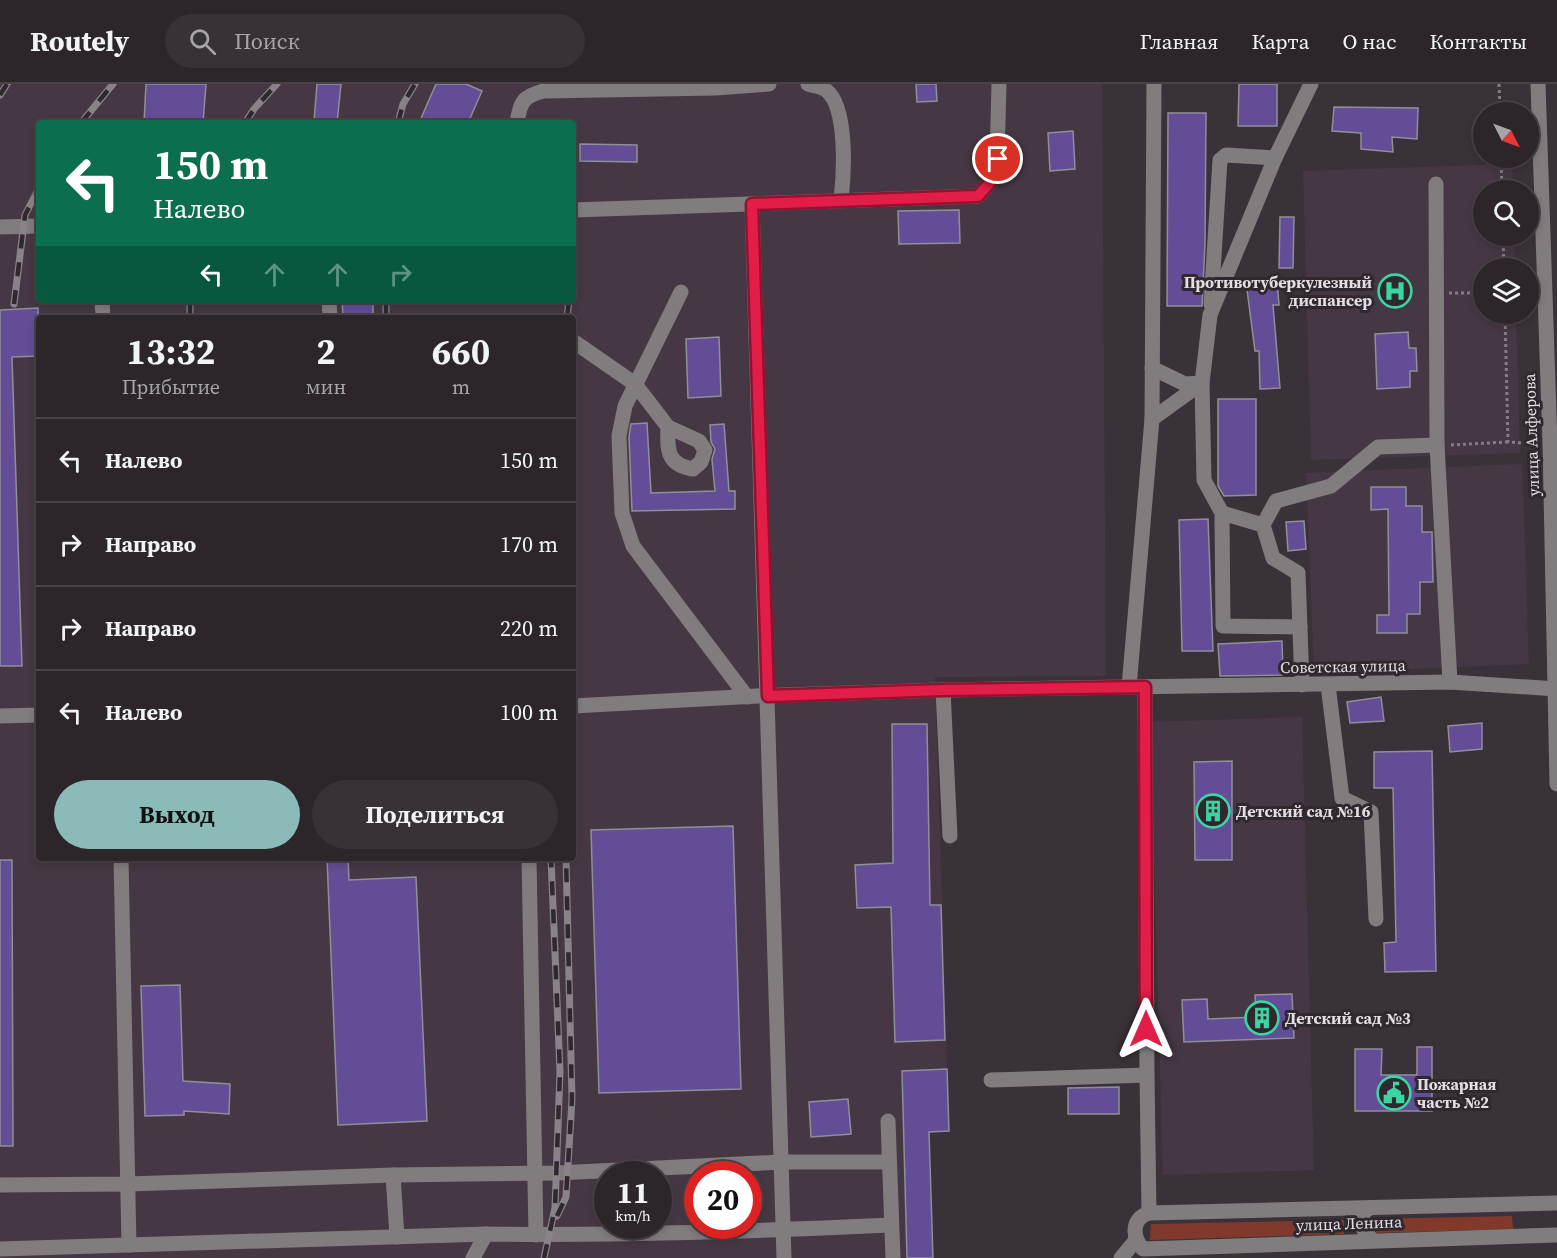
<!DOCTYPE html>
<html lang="ru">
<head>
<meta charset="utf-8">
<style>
  body { margin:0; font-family:"Source Serif 4",serif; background:#383237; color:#f1f3f6; height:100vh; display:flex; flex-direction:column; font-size:22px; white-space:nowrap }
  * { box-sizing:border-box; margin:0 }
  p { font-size:20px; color:#a6a5a9 }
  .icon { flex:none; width:33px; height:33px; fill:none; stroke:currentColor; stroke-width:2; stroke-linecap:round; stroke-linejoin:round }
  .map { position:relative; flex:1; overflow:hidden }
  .sheet { position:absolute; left:36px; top:231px; width:540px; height:546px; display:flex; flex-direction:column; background:#2c262b; border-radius:6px; box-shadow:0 3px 9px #0003,0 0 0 2px #484347 }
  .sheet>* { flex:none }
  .top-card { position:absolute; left:36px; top:36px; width:540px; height:183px; border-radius:6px; box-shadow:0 3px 9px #0003,0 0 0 2px #484347; background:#0b6e4f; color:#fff; overflow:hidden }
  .needle { width:39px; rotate:132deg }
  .controls { position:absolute; left:1473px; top:18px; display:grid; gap:12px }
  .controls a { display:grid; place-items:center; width:66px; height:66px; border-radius:50%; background:#2c262b; box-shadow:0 3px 9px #0003,0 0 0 2px #484347; font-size:30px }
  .speed { position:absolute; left:594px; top:1077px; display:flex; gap:12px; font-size:30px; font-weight:700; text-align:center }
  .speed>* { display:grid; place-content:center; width:78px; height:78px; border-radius:50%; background:#2c262b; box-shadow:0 3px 9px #0003,0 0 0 2px #484347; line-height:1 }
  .speed small { font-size:15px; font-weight:400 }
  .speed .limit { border:9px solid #d22; background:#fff; color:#111 }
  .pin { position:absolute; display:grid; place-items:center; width:51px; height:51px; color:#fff; margin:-26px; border:3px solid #fff; border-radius:50%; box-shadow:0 2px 6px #0007 }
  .me { position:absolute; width:66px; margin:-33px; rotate:0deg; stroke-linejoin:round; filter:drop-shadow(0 0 4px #0008) }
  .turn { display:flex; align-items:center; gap:21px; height:126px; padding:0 18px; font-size:27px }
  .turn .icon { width:78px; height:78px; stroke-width:2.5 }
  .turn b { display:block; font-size:42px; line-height:51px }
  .lanes { display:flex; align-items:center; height:57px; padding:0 18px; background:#0003; justify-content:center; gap:30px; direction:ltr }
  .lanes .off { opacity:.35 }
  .eta { display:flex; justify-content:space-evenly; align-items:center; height:102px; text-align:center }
  .eta b { font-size:36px; font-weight:700; line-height:42px }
  .primary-button { display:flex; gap:12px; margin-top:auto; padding:12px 18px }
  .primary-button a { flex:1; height:69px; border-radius:36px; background:#8bbbb9; color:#111; font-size:24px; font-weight:700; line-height:69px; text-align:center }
  .primary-button a+a { background:#383237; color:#f1f3f6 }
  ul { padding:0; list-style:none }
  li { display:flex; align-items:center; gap:18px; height:84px; padding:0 18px; border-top:2px solid #484347 }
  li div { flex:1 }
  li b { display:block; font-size:22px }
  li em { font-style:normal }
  header { display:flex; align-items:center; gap:36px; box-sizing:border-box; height:84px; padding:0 30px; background:#2c262b; border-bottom:2px solid #484347 }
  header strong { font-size:28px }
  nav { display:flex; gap:33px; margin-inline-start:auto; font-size:21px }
  .search { width:420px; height:54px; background:#383237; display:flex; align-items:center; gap:15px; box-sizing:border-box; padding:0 21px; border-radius:33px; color:#a6a5a9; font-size:22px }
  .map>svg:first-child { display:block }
  .built { fill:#453844; fill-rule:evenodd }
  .green { fill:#81392b }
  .building { fill:#634d96; stroke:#908e98; stroke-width:1.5 }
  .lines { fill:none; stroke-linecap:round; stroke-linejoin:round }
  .path { stroke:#847e84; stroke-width:3; stroke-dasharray:3 3; stroke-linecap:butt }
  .minor { stroke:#817c7d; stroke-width:15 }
  .rail-casing { stroke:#898288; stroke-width:7 }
  .rail { stroke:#30282f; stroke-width:4.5; stroke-dasharray:14; stroke-linecap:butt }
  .route-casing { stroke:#92132f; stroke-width:15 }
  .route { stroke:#e11d48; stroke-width:10 }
  .labels { text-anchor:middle; stroke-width:6; stroke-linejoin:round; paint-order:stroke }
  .poi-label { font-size:16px; font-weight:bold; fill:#e3dee3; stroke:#30282f; text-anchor:start }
  .street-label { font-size:16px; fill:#e3dee3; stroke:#30282f }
</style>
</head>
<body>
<header>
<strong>Routely</strong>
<div class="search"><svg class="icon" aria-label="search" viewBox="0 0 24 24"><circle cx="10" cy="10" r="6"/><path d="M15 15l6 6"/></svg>Поиск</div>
<nav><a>Главная</a><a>Карта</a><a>О нас</a><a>Контакты</a></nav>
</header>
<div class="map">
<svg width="1557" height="1174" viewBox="0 0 1557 1174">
  <rect width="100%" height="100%" fill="#3a3239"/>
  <g class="built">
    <path d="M 0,0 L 1102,0 L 1106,592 L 935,593 L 949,1047 L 929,1048 L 933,1174 L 0,1174 ZM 39,39 L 573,39 L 573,216 L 39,216 ZM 39,234 L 573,234 L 573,774 L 39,774 ZM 608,1090 L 658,1090 L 658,1142 L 608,1142 ZM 698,1090 L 748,1090 L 748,1142 L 698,1142 Z"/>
    <polygon points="1512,80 1513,106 1484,106 1484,152 1514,152 1515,184 1484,184 1484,230 1516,230 1520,369 1311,376 1303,87"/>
    <polygon points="1522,380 1529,580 1314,589 1306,389"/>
    <polygon points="1302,633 1314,1086 1163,1091 1150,638"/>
  </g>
  <g class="green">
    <polygon points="1512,1132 1513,1145 1376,1149 1375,1135"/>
    <polygon points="1344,1136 1344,1150 1150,1156 1151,1140"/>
  </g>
  <g class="building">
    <polygon points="146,0 206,0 203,39 144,39"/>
    <polygon points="317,0 341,0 337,39 314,38"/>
    <polygon points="436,0 466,0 482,7 468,39 419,39"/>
    <polygon points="916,0 936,0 937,17 917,18"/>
    <polygon points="1239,0 1277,0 1277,42 1238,42"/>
    <polygon points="1334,23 1418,24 1417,55 1392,53 1393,68 1361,65 1361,49 1332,47"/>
    <polygon points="1168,29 1206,29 1205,160 1202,222 1167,222"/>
    <polygon points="1073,47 1075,85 1050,87 1048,49"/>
    <polygon points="580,60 637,61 637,78 580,77"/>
    <polygon points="959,126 960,159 899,160 898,127"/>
    <polygon points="1280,133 1294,133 1293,184 1279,184"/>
    <polygon points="1277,196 1279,221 1273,221 1280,304 1260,305 1259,267 1255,267 1246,198"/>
    <polygon points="342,216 373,216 373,234 343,234"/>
    <polygon points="38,224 39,272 12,273 22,582 0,582 0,226"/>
    <polygon points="1408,248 1409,264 1416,264 1417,287 1410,287 1410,303 1377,305 1375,250"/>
    <polygon points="719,253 721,312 688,314 686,255"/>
    <polygon points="1218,315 1256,315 1256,411 1224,412 1218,402"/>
    <polygon points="647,339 651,409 715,407 712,375 715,365 711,358 710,341 724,340 729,407 735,407 735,425 632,427 629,353 631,340"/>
    <polygon points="1371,403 1406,403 1406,422 1422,422 1422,448 1432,448 1433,498 1420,498 1420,530 1407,530 1407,549 1377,549 1377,531 1389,531 1388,425 1371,426"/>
    <polygon points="1208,435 1213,567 1182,567 1179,436"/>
    <polygon points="1304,437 1306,465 1288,467 1286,438"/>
    <polygon points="1282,557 1283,591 1220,592 1218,560"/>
    <polygon points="1381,613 1384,637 1350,639 1347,618"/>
    <polygon points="1482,639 1482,665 1450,668 1448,642"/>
    <polygon points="892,640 927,640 930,821 941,821 945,956 895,958 891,823 857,824 855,781 893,779"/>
    <polygon points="1432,667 1436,887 1385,888 1384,859 1396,858 1393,704 1374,704 1374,668"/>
    <polygon points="1232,677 1232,776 1195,776 1194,678"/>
    <polygon points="733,742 741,1005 599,1009 591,746"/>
    <polygon points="327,774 348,774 349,796 416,793 427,1037 338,1041"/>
    <polygon points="0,776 12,776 13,1062 0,1062"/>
    <polygon points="180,901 183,997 230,1000 229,1030 184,1027 184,1031 145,1032 141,902"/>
    <polygon points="1292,910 1294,954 1184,958 1182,916 1207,915 1208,935 1256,933 1255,911"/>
    <polygon points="1417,963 1432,963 1432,1027 1355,1027 1355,965 1382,965 1381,991 1417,991"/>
    <polygon points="947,985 949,1047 929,1048 933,1174 907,1174 902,987"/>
    <polygon points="1119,1003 1119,1030 1068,1030 1068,1004"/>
    <polygon points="848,1015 851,1050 811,1053 809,1018"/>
  </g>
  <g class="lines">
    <g class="path">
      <polyline points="1499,0 1500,28"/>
      <polyline points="1501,74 1502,106"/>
      <polyline points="1503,152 1504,184"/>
      <polyline points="1449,209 1484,209"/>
      <polyline points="1505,230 1508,358 1536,360"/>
      <polyline points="1451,361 1507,358"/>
    </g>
    <g class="minor">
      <path d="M 808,0 C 813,2 821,2 826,6 C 848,23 844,91 841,116"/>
      <polyline points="1538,0 1550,360 1557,700"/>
      <path d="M 517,39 C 520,18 523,12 544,7 L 715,4 L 769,0"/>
      <polyline points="1436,100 1437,361 1450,598"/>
      <polyline points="752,120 784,1174"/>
      <polyline points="573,126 978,112 993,95 997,75 999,0"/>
      <polyline points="0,143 39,142"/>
      <polyline points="681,208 625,322 619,352 622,429 633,462 747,613"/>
      <polyline points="102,216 103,234"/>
      <polyline points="329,216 330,234"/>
      <polyline points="1211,220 1220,76 1226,71 1275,74"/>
      <path d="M 573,257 L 635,300 L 668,343 L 699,357 L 705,366 L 701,378 L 693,385 C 667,381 667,366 668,343"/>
      <polyline points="1152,284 1185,300 1202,299 1204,396 1222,429 1223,542 1300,543"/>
      <polyline points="1152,335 1202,299 1210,231 1275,74 1311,0"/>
      <polyline points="1222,429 1263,441 1273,474 1298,489 1302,601"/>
      <polyline points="1263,441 1276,417 1331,402 1378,363 1437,361"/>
      <polyline points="1328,601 1342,714 1371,728 1376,835"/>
      <polyline points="1129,603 1152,335 1154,0"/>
      <polyline points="943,606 950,752"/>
      <polyline points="573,622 757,612 943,606 1450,598 1557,605"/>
      <polyline points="0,632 39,631"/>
      <polyline points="121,774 129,1161"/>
      <polyline points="529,774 536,1151"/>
      <polyline points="1147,991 1149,1129"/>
      <polyline points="991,996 1147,991 1145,603"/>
      <polyline points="888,1037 893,1174"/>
      <polyline points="393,1091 397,1153"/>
      <polyline points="0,1101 128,1100 393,1091 557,1089 782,1078 889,1078"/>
      <path d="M 1557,1119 L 1149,1129 C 1131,1135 1132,1153 1143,1165 L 1557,1151"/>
      <polyline points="1370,1124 1363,1128 1362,1143 1372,1156"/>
      <path d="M 0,1165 L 486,1150 C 621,1152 756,1147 891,1141"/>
      <polyline points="473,1174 486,1150"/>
      <polyline points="1121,1174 1136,1156"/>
    </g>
    <defs>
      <g id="rail">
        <polyline points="0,11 7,0"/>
        <polyline points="81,39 113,0"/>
        <polyline points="245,39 254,25 277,0"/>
        <polyline points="398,39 403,20 415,0"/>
        <polyline points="573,192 574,188"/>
        <polyline points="386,216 386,234"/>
        <polyline points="14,220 25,131 39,104"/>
        <polyline points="190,234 190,216"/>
        <polyline points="567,234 569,216"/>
        <polyline points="557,1132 566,1113 572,1015 566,774"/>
        <polyline points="544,1174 555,1124 560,988 551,774"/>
      </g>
    </defs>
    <use href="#rail" class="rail-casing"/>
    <use href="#rail" class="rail"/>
  </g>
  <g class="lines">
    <defs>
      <polyline id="route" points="998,75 993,95 978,112 752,120 768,612 943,606 1145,603 1146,945"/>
    </defs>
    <use href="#route" class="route-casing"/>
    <use href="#route" class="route"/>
  </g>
  <defs>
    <symbol id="hospital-ring" viewBox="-11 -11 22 22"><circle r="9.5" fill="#30282f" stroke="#3dd4a3" stroke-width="1.5"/><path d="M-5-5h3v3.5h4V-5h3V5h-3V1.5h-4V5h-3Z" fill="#3dd4a3"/></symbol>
    <symbol id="building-ring" viewBox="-11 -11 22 22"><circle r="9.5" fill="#30282f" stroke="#3dd4a3" stroke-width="1.5"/><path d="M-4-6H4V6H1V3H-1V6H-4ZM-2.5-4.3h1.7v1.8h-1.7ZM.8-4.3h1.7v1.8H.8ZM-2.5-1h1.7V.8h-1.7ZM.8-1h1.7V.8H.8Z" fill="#3dd4a3"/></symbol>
    <symbol id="civic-ring" viewBox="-11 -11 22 22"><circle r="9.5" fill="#30282f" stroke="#3dd4a3" stroke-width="1.5"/><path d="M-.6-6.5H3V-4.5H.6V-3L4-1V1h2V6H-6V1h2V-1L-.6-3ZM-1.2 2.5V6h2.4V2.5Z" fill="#3dd4a3"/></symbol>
  </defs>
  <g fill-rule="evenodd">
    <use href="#hospital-ring" x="1376" y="188" width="38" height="38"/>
    <use href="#building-ring" x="1194" y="708" width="38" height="38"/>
    <use href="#building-ring" x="1243" y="915" width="38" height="38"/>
    <use href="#civic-ring" x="1375" y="990" width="38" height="38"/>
  </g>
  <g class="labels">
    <g class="poi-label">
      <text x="1372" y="204" text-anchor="end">Противотуберкулезный<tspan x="1372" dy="18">диспансер</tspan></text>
      <text x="1236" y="733">Детский сад №16</text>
      <text x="1285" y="940">Детский сад №3</text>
      <text x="1417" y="1006">Пожарная<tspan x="1417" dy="18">часть №2</tspan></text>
    </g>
    <g class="street-label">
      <text transform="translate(1531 351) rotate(-92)" y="6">улица Алферова</text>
      <text transform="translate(1343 582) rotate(-1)" y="6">Советская улица</text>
      <text transform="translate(1349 1139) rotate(-2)" y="6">улица Ленина</text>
    </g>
  </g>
</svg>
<div class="controls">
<a><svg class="needle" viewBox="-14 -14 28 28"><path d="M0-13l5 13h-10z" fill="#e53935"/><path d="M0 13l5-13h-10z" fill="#a6a5a9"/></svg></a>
<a><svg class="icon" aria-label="search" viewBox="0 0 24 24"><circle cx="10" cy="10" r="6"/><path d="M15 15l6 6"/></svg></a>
<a><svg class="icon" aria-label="layers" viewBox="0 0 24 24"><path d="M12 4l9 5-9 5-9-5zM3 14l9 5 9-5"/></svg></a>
</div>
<div class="speed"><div>11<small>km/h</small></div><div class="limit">20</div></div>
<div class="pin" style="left:998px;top:75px;background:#d93025"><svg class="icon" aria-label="arrive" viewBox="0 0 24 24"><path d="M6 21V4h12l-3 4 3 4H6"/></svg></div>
<svg class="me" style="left:1146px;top:945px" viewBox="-20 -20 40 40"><path d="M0-17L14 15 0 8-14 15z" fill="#e11d48" stroke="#fff" stroke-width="4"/></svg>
<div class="top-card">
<div class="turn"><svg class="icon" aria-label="left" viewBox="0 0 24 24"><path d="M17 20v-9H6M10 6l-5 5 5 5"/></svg><div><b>150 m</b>Налево</div></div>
<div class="lanes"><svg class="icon" aria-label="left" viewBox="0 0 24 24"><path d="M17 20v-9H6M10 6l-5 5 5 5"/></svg><svg class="icon off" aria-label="ahead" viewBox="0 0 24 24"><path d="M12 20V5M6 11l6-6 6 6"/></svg><svg class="icon off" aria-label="ahead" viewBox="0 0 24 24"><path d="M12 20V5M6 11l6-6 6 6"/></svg><svg class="icon off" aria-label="right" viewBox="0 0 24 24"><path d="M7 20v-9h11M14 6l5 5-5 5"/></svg></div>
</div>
<section class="sheet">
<div class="eta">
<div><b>13:32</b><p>Прибытие</p></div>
<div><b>2</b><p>мин</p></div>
<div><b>660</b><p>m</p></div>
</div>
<ul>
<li><svg class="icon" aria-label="left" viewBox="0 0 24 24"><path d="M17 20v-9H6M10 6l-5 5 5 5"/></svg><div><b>Налево</b></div><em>150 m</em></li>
<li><svg class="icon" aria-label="right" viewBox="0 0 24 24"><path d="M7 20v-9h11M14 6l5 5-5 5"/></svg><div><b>Направо</b></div><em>170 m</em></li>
<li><svg class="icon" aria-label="right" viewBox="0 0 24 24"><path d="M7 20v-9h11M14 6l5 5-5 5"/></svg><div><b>Направо</b></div><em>220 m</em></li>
<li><svg class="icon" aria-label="left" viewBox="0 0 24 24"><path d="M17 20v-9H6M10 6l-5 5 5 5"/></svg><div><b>Налево</b></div><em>100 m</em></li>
</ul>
<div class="primary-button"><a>Выход</a><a>Поделиться</a></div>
</section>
</div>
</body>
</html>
